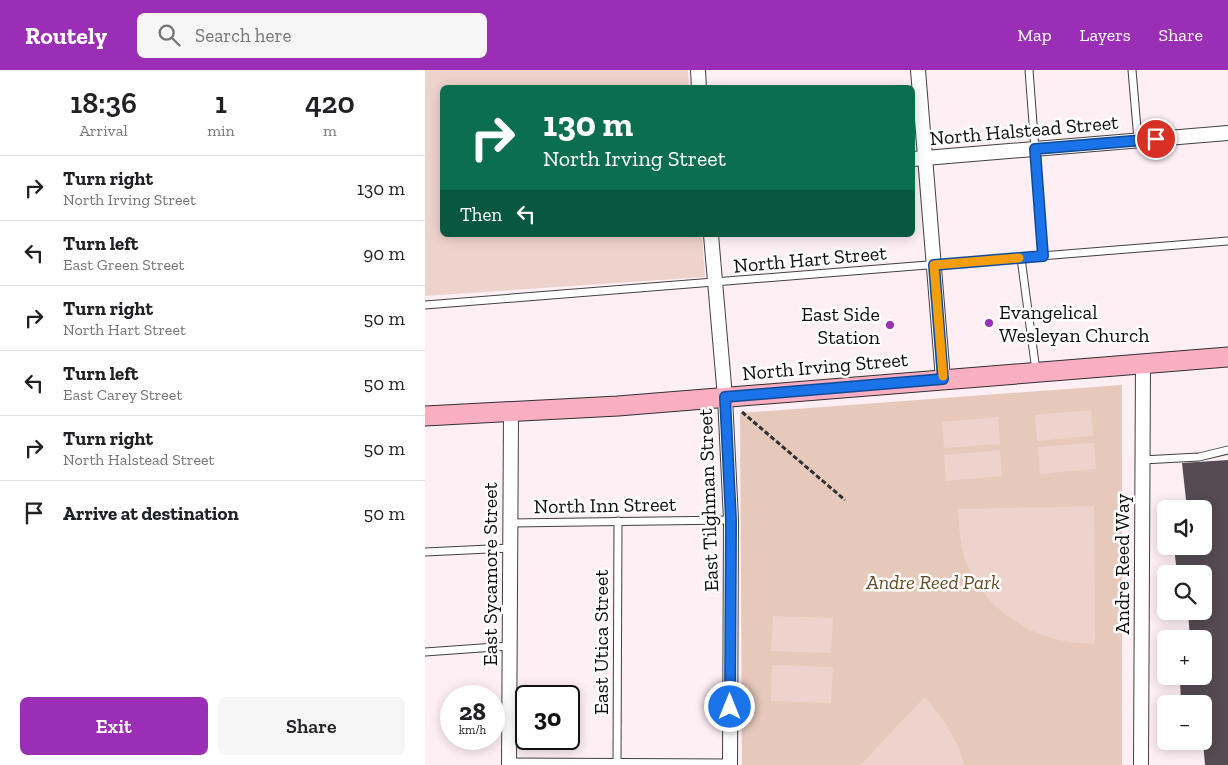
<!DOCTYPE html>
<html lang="en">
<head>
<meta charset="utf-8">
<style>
  body { margin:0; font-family:"Zilla Slab",serif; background:#f6f6f6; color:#202124; height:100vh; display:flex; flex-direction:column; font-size:19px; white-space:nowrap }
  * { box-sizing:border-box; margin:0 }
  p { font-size:16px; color:#757577 }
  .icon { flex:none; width:28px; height:28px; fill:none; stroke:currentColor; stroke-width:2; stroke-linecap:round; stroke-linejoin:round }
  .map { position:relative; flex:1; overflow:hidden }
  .drawer { display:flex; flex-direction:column; background:#fff; width:425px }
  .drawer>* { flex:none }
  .top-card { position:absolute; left:15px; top:15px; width:475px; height:152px; border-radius:8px; box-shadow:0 2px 12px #0003; background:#0b6e4f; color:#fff; overflow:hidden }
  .controls { position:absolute; left:732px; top:430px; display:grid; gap:10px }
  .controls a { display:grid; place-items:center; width:55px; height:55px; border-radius:8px; background:#fff; box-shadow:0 2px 12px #0003; font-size:25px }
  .speed { position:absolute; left:15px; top:615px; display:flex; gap:10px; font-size:25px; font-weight:700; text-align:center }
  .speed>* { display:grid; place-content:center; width:65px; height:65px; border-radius:50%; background:#fff; box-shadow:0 2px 12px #0003; line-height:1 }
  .speed small { font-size:12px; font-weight:400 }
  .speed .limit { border:2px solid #111; border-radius:8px; background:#fff; color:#111 }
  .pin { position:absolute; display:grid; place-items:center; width:42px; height:42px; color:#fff; margin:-21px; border:2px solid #fff; border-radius:50%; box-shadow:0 1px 5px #0007 }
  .me { position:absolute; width:55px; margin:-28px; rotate:0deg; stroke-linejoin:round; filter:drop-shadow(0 0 4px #0008) }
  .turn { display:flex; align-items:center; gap:18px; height:105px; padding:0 20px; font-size:22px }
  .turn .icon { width:65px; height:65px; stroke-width:2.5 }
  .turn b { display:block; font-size:35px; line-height:42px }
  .then { display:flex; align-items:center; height:48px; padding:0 20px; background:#0003; gap:10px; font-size:19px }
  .eta { display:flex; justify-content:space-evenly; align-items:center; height:85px; text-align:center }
  .eta b { font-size:30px; font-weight:600; line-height:35px }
  .primary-button { display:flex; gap:10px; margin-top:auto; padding:10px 20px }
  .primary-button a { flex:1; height:58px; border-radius:8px; background:#9a2eb5; color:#fff; font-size:20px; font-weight:600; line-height:58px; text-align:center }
  .primary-button a+a { background:#f6f6f6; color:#202124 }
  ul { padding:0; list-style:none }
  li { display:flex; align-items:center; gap:15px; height:65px; padding:0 20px; border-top:1px solid #e0e0e0 }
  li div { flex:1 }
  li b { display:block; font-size:19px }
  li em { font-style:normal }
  header { display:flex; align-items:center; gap:30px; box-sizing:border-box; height:70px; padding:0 25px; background:#9a2eb5; color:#fff }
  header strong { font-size:24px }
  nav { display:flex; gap:28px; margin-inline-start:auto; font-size:18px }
  .search { width:350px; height:45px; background:#f6f6f6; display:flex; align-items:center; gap:12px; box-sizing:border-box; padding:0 18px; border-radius:8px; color:#757577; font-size:19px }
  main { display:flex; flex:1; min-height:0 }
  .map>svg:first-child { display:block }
  .green { fill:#e7c9bb }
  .pitch { fill:#eed3cc }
  .building { fill:#564b53 }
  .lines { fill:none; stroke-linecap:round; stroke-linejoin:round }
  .service-casing { stroke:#414141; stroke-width:9 }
  .minor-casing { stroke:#414141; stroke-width:16 }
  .secondary-casing { stroke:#303030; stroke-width:21 }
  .path { stroke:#303030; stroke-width:3; stroke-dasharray:5 2.5; stroke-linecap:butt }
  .service { stroke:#fff; stroke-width:7 }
  .minor { stroke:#fff; stroke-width:14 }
  .secondary { stroke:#faaec2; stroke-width:19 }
  .route-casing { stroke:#114b97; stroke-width:12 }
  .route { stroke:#1a73e8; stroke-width:9 }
  .slow { stroke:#f59e0b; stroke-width:9 }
  .poi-dot { fill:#9a2eb5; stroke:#fff; stroke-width:2 }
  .labels { text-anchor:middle; stroke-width:5; stroke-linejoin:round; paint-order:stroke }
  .street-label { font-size:20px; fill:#0e0e0e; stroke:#fff }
  .poi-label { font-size:20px; fill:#0e0e0e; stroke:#fff; text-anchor:start }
  .park-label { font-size:20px; font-style:italic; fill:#624b22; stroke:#fff }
</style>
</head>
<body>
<header>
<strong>Routely</strong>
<div class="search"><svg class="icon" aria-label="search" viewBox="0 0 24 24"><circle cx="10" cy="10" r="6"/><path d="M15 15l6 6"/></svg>Search here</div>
<nav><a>Map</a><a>Layers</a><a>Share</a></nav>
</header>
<main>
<section class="drawer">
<div class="eta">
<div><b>18:36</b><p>Arrival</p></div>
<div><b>1</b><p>min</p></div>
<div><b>420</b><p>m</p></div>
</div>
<ul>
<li><svg class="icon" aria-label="right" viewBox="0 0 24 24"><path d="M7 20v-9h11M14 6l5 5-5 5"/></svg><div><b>Turn right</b><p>North Irving Street</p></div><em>130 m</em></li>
<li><svg class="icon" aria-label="left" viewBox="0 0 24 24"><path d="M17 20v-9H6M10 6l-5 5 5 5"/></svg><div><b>Turn left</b><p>East Green Street</p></div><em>90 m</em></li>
<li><svg class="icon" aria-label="right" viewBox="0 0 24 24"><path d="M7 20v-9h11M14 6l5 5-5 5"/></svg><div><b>Turn right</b><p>North Hart Street</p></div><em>50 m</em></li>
<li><svg class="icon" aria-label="left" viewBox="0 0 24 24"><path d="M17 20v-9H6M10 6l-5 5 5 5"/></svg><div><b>Turn left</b><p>East Carey Street</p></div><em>50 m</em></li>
<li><svg class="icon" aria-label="right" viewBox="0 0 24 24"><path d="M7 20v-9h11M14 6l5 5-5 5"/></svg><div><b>Turn right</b><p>North Halstead Street</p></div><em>50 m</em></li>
<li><svg class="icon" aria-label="arrive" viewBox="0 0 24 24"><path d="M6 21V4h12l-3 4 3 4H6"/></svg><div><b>Arrive at destination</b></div><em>50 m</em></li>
</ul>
<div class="primary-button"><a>Exit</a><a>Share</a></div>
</section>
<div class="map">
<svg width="803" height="695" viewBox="0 0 803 695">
  <rect width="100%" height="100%" fill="#feeff4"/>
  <polygon class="green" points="697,315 697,695 317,695 315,343"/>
  <g class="pitch">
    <polygon points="0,0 263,0 264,17 18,18 18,165 277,165 280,207 0,226"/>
    <polygon points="666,340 668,366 612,371 610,345"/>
    <polygon points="573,347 575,374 519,378 517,352"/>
    <polygon points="669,373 671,399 615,404 613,377"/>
    <polygon points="575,380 577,406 521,411 519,385"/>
    <path d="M 669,436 L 670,574 C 660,573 649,573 639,571 C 594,562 556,532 540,489 C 535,474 534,455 533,439 Z"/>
    <polygon points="348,546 408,548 406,583 346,581"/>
    <polygon points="347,595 408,597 406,633 346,631"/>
    <path d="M 500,627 C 517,648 533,668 539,695 L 435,695 Z"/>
  </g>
  <g class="building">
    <polygon points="803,390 803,695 780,695 778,671 779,634 756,634 755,609 768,610 768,606 779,606 779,569 765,569 763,541 779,541 779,504 752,504 749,476 779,476 779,439 762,439 757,393"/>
    <polygon points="759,671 773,671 773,672 759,674"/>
  </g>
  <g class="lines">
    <defs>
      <g id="service">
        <polyline points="604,0 618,186"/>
        <polyline points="707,0 713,70"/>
        <polyline points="596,188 611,301"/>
        <polyline points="0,235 803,171"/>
        <polyline points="717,390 774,387 803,380"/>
        <polyline points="85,453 306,450"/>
        <polyline points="0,482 85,478"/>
        <polyline points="0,582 84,576"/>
        <polyline points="84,692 305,693"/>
        <polyline points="192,693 193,451"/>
      </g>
      <g id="minor">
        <polyline points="273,0 274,18"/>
        <polyline points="493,0 518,309"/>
        <polyline points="488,89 803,63"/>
        <polyline points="286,165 300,327 306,450 305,695"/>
        <polyline points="84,695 86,343"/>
        <polyline points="716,695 718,292"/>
      </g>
      <polyline id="secondary" points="0,346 193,336 803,287"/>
    </defs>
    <use href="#service" class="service-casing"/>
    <use href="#minor" class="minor-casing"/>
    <use href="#secondary" class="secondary-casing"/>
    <polyline class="path" points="317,342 420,430"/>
    <use href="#service" class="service"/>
    <use href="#minor" class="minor"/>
    <use href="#secondary" class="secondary"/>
  </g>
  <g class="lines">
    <defs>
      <polyline id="route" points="305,637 306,450 300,327 518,309 509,195 618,186 610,79 731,69"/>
    </defs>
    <use href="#route" class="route-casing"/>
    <use href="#route" class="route"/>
    <polyline class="slow" points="518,306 509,195 594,188"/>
  </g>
  <g class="poi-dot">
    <circle cx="564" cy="253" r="5"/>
    <circle cx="465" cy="255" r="5"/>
  </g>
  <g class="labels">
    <g class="street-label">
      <text transform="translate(599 60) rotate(-5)" y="7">North Halstead Street</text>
      <text transform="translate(385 189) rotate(-5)" y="7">North Hart Street</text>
      <text transform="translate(400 296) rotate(-5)" y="7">North Irving Street</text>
      <text transform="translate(283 430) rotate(-92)" y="7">East Tilghman Street</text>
      <text transform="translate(180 435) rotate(-1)" y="7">North Inn Street</text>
      <text transform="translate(697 494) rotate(-90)" y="7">Andre Reed Way</text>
      <text transform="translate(65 504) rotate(-90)" y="7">East Sycamore Street</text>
      <text transform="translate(176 572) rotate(-90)" y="7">East Utica Street</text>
    </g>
    <g class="poi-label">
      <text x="574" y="249">Evangelical<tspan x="574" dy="23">Wesleyan Church</tspan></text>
      <text x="455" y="251" text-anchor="end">East Side<tspan x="455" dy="23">Station</tspan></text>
    </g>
    <g class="park-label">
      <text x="508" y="519">Andre Reed Park</text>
    </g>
  </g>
</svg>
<div class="controls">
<a><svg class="icon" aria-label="sound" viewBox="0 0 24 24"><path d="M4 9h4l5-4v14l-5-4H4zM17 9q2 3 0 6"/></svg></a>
<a><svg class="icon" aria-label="search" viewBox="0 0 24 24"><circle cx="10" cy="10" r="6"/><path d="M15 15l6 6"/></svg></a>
<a>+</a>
<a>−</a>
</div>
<div class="speed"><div>28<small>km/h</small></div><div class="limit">30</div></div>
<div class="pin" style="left:731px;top:69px;background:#d93025"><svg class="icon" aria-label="arrive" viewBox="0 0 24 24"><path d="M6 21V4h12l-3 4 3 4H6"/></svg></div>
<svg class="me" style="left:305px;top:637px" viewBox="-20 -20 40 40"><circle r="17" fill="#1a73e8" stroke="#fff" stroke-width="3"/><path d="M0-11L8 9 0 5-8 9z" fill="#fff"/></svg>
<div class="top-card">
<div class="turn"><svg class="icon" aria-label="right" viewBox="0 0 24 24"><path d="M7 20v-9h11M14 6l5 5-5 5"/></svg><div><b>130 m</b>North Irving Street</div></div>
<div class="then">Then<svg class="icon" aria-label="left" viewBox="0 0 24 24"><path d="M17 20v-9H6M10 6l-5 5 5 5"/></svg></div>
</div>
</div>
</main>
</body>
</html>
